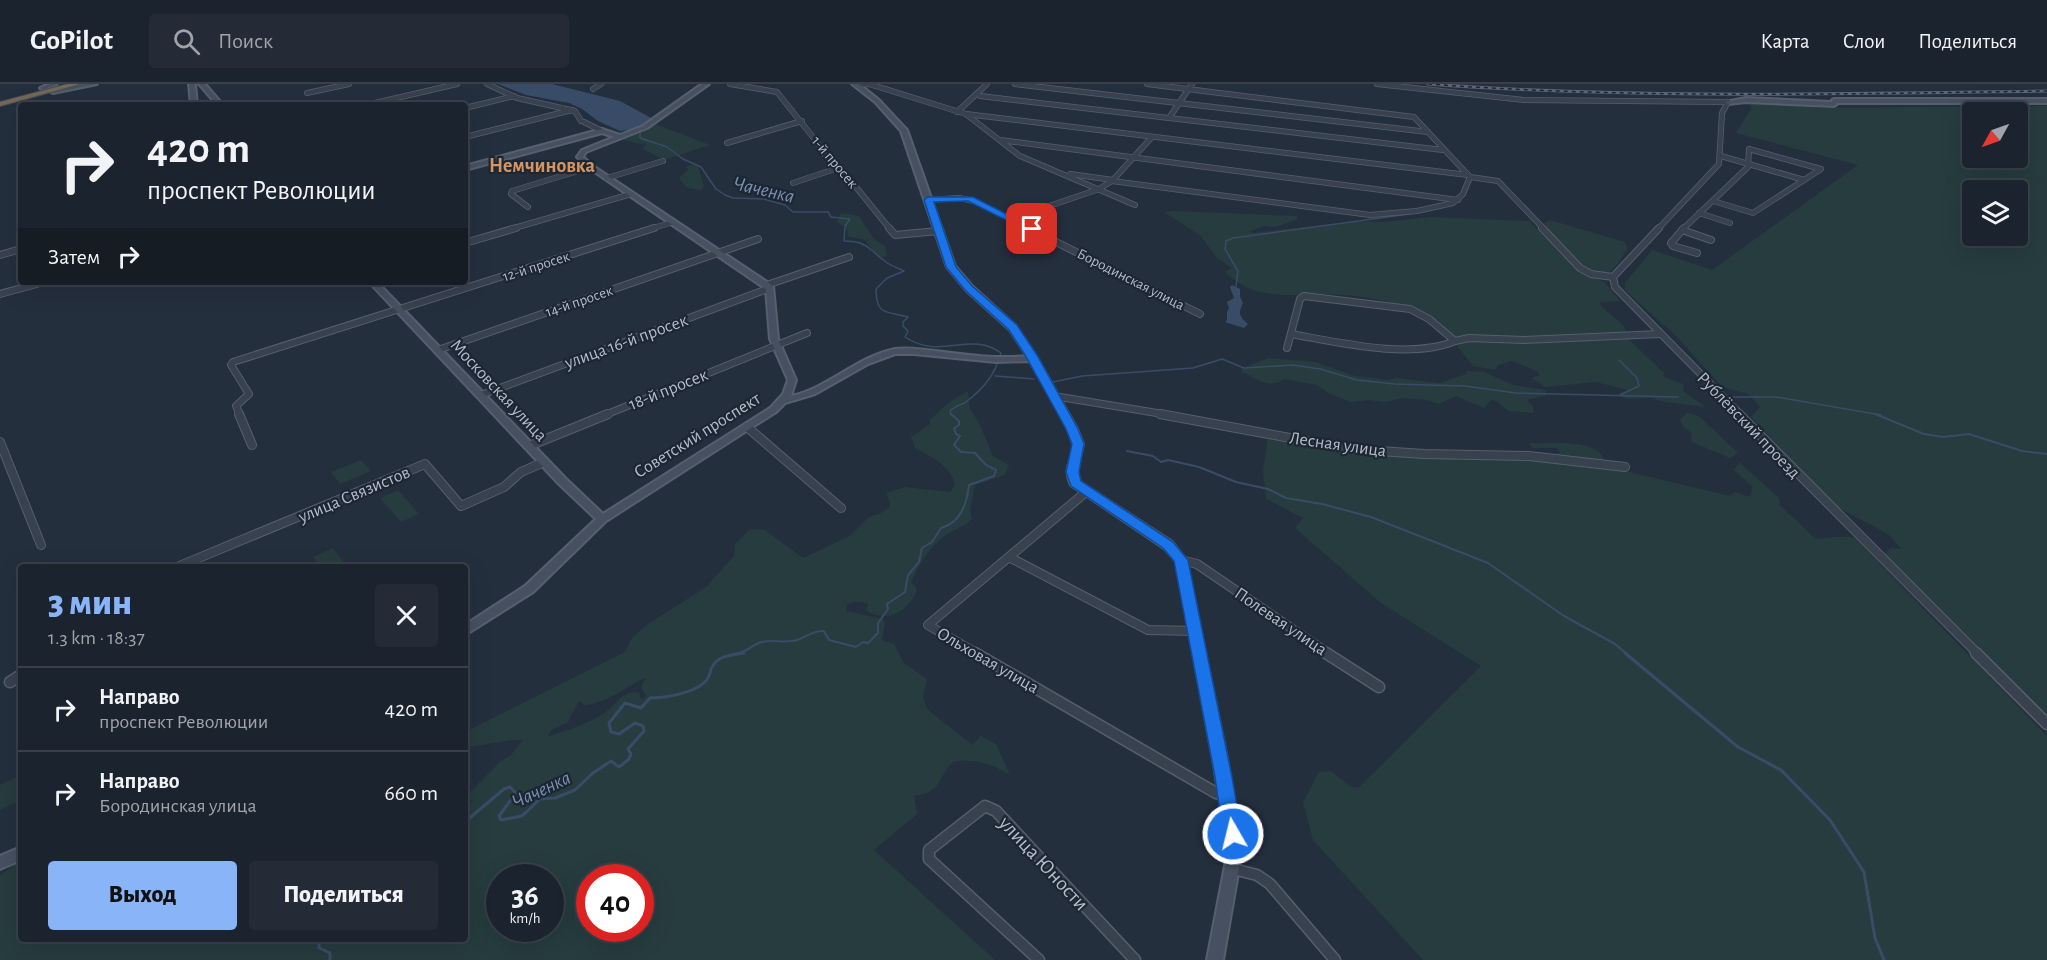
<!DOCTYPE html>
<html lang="ru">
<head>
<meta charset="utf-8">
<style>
  body { margin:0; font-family:"Alegreya Sans",sans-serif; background:#242b36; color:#f1f3f6; height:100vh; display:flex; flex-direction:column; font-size:22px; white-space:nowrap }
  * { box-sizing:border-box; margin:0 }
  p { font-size:20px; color:#a0a4aa }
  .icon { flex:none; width:33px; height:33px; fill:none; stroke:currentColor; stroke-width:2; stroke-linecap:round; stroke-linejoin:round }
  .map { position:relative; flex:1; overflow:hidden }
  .panel { position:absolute; left:18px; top:480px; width:450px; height:378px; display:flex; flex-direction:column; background:#1b232e; border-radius:6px; box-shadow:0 6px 24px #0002,0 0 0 2px #39404a }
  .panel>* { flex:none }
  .hud { position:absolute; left:18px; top:18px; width:450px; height:183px; border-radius:6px; box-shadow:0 6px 24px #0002,0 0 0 2px #39404a; background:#1b232e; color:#f1f3f6; overflow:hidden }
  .needle { width:39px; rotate:230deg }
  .buttons { position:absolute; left:1962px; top:18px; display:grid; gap:12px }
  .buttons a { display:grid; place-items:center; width:66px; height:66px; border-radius:6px; background:#1b232e; box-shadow:0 6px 24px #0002,0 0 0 2px #39404a; font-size:30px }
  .speed { position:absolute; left:486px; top:780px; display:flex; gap:12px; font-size:30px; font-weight:700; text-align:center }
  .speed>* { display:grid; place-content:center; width:78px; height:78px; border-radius:50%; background:#1b232e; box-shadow:0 6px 24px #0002,0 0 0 2px #39404a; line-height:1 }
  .speed small { font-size:15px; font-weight:400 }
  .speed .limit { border:9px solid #d22; background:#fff; color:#111 }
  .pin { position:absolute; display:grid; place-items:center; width:51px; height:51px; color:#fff; margin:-26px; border-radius:12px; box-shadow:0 3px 9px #0006 }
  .me { position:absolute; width:66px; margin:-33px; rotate:352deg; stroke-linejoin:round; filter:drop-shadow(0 0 4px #0008) }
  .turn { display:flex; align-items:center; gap:21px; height:126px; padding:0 30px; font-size:27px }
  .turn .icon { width:78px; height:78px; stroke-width:2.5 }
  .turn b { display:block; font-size:42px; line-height:51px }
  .then { display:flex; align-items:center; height:57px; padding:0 30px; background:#0003; gap:12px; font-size:22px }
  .round { display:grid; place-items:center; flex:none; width:63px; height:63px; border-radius:6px; background:#242b36 }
  .head { display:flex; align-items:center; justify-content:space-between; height:102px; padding:0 30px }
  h1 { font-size:36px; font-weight:800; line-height:45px; color:#8ab4f8 }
  .cta { display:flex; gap:12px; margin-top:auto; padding:12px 30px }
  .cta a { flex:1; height:69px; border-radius:6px; background:#8ab4f8; color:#111; font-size:24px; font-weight:800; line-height:69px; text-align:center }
  .cta a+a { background:#242b36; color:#f1f3f6 }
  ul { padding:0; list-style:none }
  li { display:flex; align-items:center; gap:18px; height:84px; padding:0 30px; border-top:2px solid #39404a }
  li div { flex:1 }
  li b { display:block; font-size:22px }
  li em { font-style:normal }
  header { display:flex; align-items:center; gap:36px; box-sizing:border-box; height:84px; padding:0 30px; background:#1b232e; border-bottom:2px solid #39404a }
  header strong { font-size:28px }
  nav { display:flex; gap:33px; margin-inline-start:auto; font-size:21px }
  .search { width:420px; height:54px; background:#242b36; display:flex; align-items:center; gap:15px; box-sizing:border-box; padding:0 21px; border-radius:6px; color:#a0a4aa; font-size:22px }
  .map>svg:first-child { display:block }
  .green { fill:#263c3f; fill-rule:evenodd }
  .water { fill:#394c67 }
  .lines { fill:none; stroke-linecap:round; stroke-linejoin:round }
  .stream-far2 { stroke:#394c67; stroke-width:1.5 }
  .stream-far1 { stroke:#394c67; stroke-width:2 }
  .stream { stroke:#394c67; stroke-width:3 }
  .street-far3-casing { stroke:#565f6c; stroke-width:6 }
  .street-far2-casing { stroke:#565f6c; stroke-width:8 }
  .street-far1-casing { stroke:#565f6c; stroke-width:10 }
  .street-casing { stroke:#565f6c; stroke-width:13 }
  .secondary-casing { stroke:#565f6c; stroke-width:4 }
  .highway-casing { stroke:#434c59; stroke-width:2 }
  .street-far3 { stroke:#38414e; stroke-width:4.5 }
  .street-far2 { stroke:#38414e; stroke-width:6 }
  .street-far1 { stroke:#38414e; stroke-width:8 }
  .street { stroke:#38414e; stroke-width:10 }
  .secondary { fill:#465061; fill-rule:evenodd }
  .highway { fill:#746855; fill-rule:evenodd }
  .rail-casing { stroke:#5a6575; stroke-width:3 }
  .rail { stroke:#1d2633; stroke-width:1.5; stroke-dasharray:4; stroke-linecap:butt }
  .route { fill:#1a73e8; stroke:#114b97; stroke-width:1.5 }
  .labels { text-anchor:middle; stroke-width:4.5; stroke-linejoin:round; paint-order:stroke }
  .far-street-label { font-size:15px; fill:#b4bcc9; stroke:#1d2633 }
  .street-label { font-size:18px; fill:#b4bcc9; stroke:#1d2633 }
  .far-district-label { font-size:20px; font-weight:bold; fill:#d59563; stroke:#1d2633 }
  .water-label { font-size:20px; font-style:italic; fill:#7c92b1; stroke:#1d2633 }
  .near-street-label { font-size:21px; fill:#b4bcc9; stroke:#1d2633 }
</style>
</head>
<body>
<header>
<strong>GoPilot</strong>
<div class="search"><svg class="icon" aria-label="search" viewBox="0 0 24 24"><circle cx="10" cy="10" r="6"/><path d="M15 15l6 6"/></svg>Поиск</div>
<nav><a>Карта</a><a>Слои</a><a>Поделиться</a></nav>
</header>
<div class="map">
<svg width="2047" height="876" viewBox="0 0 2047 876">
  <rect width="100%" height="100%" fill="#242f3e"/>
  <g class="green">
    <path d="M 1750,18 L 1825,24 L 2047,22 L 2047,632 L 1888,475 L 1884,471 L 1890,464 L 1901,465 L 1888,450 L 1835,422 L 1751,333 L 1760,323 L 1748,310 L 1722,303 L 1678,254 L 1625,206 L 1625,199 L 1652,166 L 1712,186 L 1858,81 L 1736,49 L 1751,25 ZM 1972,28 L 2018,28 L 2018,74 L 1972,74 ZM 1972,106 L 2018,106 L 2018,152 L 1972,152 Z"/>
    <path d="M 653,40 L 655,40 L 710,61 L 664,76 L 643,65 L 646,60 L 634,55 L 645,60 C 643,61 625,56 621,56 Z"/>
    <polygon points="693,81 698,82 704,102 701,106 687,104 679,94 688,86 686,82"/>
    <path d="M 1174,127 L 1297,132 L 1297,135 L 1276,143 L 1264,142 L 1249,148 L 1253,149 L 1360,137 L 1382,138 L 1431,133 L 1529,137 L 1576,185 L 1604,198 L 1620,217 L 1600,218 L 1601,222 L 1623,241 L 1626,248 L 1624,251 L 1664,289 L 1663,292 C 1670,297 1678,296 1684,301 L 1683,307 L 1706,323 L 1664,318 L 1651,314 L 1627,315 L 1621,313 L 1620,309 L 1627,306 L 1596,298 L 1545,303 L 1532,294 L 1540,291 L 1537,287 L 1512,277 L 1498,281 L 1495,286 L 1473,282 L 1457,262 L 1461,257 C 1426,225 1391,215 1344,211 C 1300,207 1260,222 1225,188 L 1232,184 L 1216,173 L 1201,152 L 1164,128 Z"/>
    <polygon points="841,129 859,132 874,155 885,162 887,172 879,174 865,156 847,152 848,148 844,142 837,138"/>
    <path d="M 1550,136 L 1625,158 L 1627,165 C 1623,171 1619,180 1613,185 C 1592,204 1555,154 1544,139 Z"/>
    <path d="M 1268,274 L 1315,278 L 1355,292 L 1387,296 L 1397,294 L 1440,299 L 1466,290 L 1467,287 L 1484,288 L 1513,301 L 1545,306 L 1546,312 L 1529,315 L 1528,318 L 1533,322 L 1533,329 L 1508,327 L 1497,317 L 1491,316 L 1484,324 L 1456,312 L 1439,320 L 1427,316 L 1402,314 L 1387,318 L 1369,316 L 1351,318 L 1328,309 L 1317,301 L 1284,295 C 1269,306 1256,294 1242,288 L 1241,285 Z"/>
    <path d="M 968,307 L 970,325 L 979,339 L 993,372 L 1009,381 L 1005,391 L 975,401 L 970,426 L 972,435 C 963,444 952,446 943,453 C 929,464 918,482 911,498 L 917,505 C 911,526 886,541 866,526 L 868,520 C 860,517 854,517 847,521 L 846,527 L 882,535 L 885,539 L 882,556 L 894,560 L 904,579 L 927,595 L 923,612 L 927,625 L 972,661 L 981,652 L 996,660 L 1010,691 C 992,680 974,674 953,678 C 937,694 942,709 914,712 L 917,730 L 874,766 L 995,876 L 0,876 L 0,791 L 21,776 L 21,855 L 465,855 L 465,723 L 474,716 L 467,716 L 468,710 L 500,678 L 511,671 L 523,656 C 513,654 479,662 465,664 L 465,648 L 625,568 L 632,554 L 645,542 L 706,503 L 734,472 L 735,460 L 750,445 L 765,446 L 803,474 L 850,452 L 869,433 L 879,430 L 889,424 L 890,418 L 886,409 L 905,403 L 950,408 L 955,401 C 951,382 932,373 915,364 L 911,353 L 930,340 L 930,336 L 949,318 ZM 645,594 L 641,604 L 646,612 L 641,615 L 639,608 C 620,607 618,620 604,629 C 587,640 567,647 548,652 L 551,646 L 567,639 L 579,617 L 585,621 C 608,619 625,603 645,594 ZM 500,794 L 550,794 L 550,844 L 500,844 ZM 590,794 L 640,794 L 640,844 L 590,844 Z"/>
    <polygon points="1687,329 1699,332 1738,369 1730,374 1692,358 1691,348 1684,344 1680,336"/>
    <path d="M 1268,353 L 1363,371 L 1371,369 L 1530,375 L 1621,386 L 1730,412 L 1735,408 L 1750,413 L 1753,403 L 1734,386 L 1739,378 L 1779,414 L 1780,421 L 1816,455 C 1824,454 1849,451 1855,454 L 2047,652 L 2047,876 L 1423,876 L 1313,756 L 1303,718 L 1319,688 L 1331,687 L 1351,703 L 1358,704 L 1481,582 L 1381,519 L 1295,444 L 1303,434 L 1266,415 L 1263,386 Z"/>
    <path d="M 1530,359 C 1548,360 1599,354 1604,376 L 1602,378 L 1545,371 L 1560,369 L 1557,364 L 1532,364 Z"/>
    <polygon points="361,376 371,387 340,400 331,388"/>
    <polygon points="398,406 419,430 401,438 380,414"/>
    <polygon points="333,464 345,480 338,483 321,483 313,473"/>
    <polygon points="21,691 21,716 0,726 0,701"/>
  </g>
  <g class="water">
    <polygon points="498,0 552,0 620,17 653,35 635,45 620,47 598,37 582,25 569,19 526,11"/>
    <path d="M 1232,201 L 1240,205 L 1240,213 L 1243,219 C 1238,230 1239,232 1248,240 L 1244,244 L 1225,238 L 1227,236 L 1227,228 L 1229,224 L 1227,218 L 1234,214 L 1230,203 Z"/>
  </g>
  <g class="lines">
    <g class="stream-far2">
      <path d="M 640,48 L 640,54 L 667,63 L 683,75 L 701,83 L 716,105 L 725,111 L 733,114 L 764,115 L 785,121 L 793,128 L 828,128 L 831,133 L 850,135 L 845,142 L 844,157 C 868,157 869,166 886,178 C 891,182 898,184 904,187 L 887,194 L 876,205 C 876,232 887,227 908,233 L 903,238 L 903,242 L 908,247 L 905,253 C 941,277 970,246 1001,269 C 995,291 984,304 966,318 C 961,321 955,322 950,327 L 951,331"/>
      <polyline points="1236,202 1238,187 1225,165 1226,157 1233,154 1417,129"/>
      <polyline points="1619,276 1637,294 1639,302 1620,311"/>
      <polyline points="995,292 1034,295"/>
      <polyline points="1053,298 1082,292 1193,284 1222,275 1244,284 1293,281 1320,285 1357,296 1395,300 1465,302 1516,309 1678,313"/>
      <polyline points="1731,313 1776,313 1881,331"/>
    </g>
    <g class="stream-far1">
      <polyline points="1875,330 1924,350 1943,353 1969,350 2022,367 2047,370"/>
      <polyline points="1127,367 1153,372 1161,378 1168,376 1199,383 1236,398 1268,405 1286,414 1322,420 1371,433 1488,479 1564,532 1615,560 1627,570"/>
      <path d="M 733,570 C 749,568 748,563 759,559 C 771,554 784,560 797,556 C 807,553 813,546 824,547 L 829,556 L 856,563 L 863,558 L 868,559 L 878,549 L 878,539 L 888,525 L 887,520 L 905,508 L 908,491 L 919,478 L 922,464 L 932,458 L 941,444 C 960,439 967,420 969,401 L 994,392 L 996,386 L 986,381 L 975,369 L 961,368 L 954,361 L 960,352 L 956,350 L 954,344 L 959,341 L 959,337 L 951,330"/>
    </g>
    <g class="stream">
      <polyline points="1625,569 1738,663 1781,686 1830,736 1864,788 1875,854 1884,876"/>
      <path d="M 465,738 L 504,705 L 510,703 L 516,709 L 499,732 L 501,736 L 522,732 L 540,715 L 555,714 L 575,706 L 593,689 L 611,677 L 619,683 L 629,675 L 631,670 L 628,665 L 644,647 L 643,642 L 635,639 L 619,650 L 611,648 L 609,639 L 625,619 L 641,624 L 650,614 C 666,614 693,609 705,598 C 709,594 710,590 711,585 C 717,571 731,571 744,569"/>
      <polyline points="314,855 319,857 319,864 330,869 330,876"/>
    </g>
    <defs>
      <g id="street-far3">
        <polyline points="487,0 517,14 575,27 581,37"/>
        <polyline points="730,0 777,8 820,62 821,67 847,92 890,145"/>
        <polyline points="1015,0 1428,48"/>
        <polyline points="1147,0 1414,33 1470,93 1498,97 1544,145"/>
        <polyline points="1377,0 1524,16 1728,18"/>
        <polyline points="857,1 869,0 966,30 1468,91"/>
        <polyline points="593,5 601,0"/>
        <polyline points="307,9 349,0"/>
        <polyline points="980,12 1443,66"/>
        <polyline points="366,21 457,0"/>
        <polyline points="465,24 514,12"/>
        <polyline points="957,28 987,0"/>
        <polyline points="967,31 1020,72 1135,121"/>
        <polyline points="1169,34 1192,0"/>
        <polyline points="584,38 602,47"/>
        <polyline points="465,53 572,26"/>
        <polyline points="1000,56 1458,116"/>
        <polyline points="727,59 802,37"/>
        <polyline points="1721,72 1804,96"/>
        <polyline points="1070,90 1113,96"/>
        <polyline points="607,94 663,77"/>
        <polyline points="1112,97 1370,131 1417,127 1453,119 1463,110 1470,93"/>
        <polyline points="793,99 838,84"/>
        <polyline points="928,116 959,114 974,117 1031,145"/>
        <polyline points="528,123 511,110 512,107 591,83"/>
        <polyline points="1699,129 1730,139"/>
        <polyline points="1011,135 1099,105 1112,97 1152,53"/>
        <polyline points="511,145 631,110"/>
        <polyline points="650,145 673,138"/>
        <polyline points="1658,145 1719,80 1722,29 1728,18"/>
        <polyline points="1683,145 1748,83 1749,65 1821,85 1753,129 1713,117"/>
      </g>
      <g id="street-far2">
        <polyline points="889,144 895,151 938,147"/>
        <polyline points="1028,144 1200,230"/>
        <polyline points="1542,144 1580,184 1591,190 1613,193"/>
        <polyline points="1684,144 1671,159 1673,162 1697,169"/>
        <polyline points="1682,146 1711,156"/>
        <polyline points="465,159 516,144"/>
        <polyline points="0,171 21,165"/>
        <polyline points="1613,193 1615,203 1741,331"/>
        <polyline points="1613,193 1659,144"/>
        <polyline points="767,201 849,173"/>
        <polyline points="0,210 44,198"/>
        <polyline points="1455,257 1469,254 1524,256 1660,250"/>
        <path d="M 1287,264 L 1300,215 L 1304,212 L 1410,225 L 1429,235 L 1455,257 C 1411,276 1337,258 1291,250"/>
        <polyline points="438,266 758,155"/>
        <polyline points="481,311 770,204"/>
        <polyline points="1054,312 1169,331"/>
        <polyline points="240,331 236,322 249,310 231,281 233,278 654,144"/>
        <polyline points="605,331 807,249"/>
      </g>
      <g id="street-far1">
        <polyline points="239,330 252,361"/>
        <polyline points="1160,330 1350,365 1424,370 1529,372 1625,383"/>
        <polyline points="1739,330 1978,570"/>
        <polyline points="747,343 841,424"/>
        <polyline points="0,358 41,461"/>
        <polyline points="529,362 608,330"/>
        <polyline points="1009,473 1148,546 1196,547"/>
        <polyline points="1181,476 1197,480 1329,570"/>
        <polyline points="177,483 425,380 461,422 504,403 521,388 544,378"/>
        <polyline points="978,570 928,541 1086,408"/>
      </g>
      <g id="street">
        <polyline points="975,569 1216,709 1227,711"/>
        <polyline points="1326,569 1379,603"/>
        <polyline points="1976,569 2047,640"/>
        <polyline points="10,598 21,591"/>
        <polyline points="1233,785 1257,791 1270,800 1335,876"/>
        <polyline points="1039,876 929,775 929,766 985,722 996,727 1135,876"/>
      </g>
      <g id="secondary">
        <polygon points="49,0 57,0 43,6 40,4"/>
        <polygon points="84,0 97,0 53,9 50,7"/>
        <polygon points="189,0 195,0 197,21 191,21"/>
        <polygon points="199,0 205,0 223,21 217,21"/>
        <path d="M 702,0 L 709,0 L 647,44 L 586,68 L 583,73 L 593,82 L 773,202 L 778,255 L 796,296 L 791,312 C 827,305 856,273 895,265 C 909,263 922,266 936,267 C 966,271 997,275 1027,272 L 1010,246 L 966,206 L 947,183 L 901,47 L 875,18 L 852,0 L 859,0 L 879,16 L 907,46 L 955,182 L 972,202 L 1016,242 L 1037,274 L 1077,345 L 1083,360 L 1077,388 L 1080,398 L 1172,458 L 1186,476 L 1227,675 L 1242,766 L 1223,876 L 1207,876 L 1228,766 L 1213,675 L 1176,477 L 1164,464 L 1071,401 C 1062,382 1074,377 1073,360 C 1072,347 1038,292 1030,277 L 996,278 L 914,270 L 895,270 L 868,280 L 815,310 L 785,319 L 776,328 L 606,437 L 533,508 L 465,551 L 465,541 L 525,502 L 596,435 L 558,399 L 369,198 L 377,198 L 566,395 L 603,430 L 770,324 L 783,310 L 788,296 L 770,255 L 766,205 L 589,84 L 577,73 L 582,66 L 614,53 L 602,49 L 465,86 L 465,82 L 602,45 L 620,51 L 643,42 Z"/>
        <polygon points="1746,14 1832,18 1832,16 1834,15 2047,15 2047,19 1836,19 1837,20 1834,22 1746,18 1728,20 1725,18"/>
        <polygon points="21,763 21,776 0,785 0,772"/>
      </g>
      <polygon id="highway" points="68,0 80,0 0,22 0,18"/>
    </defs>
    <use href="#street-far3" class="street-far3-casing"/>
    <use href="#street-far2" class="street-far2-casing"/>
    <use href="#street-far1" class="street-far1-casing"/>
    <use href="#street" class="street-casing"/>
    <use href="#secondary" class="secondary-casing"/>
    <use href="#highway" class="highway-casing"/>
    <use href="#street-far3" class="street-far3"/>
    <use href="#street-far2" class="street-far2"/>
    <use href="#street-far1" class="street-far1"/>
    <use href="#street" class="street"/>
    <use href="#secondary" class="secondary"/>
    <use href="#highway" class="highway"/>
    <defs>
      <path id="rail" d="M 1428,0 C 1634,15 1840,10 2047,7"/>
    </defs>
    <use href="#rail" class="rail-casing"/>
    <use href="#rail" class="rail"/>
  </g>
  <polygon class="route" points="928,113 973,113 1036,145 1028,147 968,117 934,118 956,183 972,202 1017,241 1037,271 1078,345 1084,360 1079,388 1081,397 1173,458 1188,476 1232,693 1242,750 1239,756 1233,758 1226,756 1223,750 1215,693 1174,477 1163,464 1071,402 1066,388 1072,360 1066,345 1025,271 1009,246 965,206 946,183 924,116"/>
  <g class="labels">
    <g class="far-street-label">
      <text transform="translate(835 78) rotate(50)" y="5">1-й просек</text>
      <text transform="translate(536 182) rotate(-18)" y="5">12-й просек</text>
      <text transform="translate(1131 195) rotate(27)" y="5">Бородинская улица</text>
      <text transform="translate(579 217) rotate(-19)" y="5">14-й просек</text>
    </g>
    <g class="street-label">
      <text transform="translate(626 257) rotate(-20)" y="6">улица 16-й просек</text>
      <text transform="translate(668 305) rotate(-22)" y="6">18-й просек</text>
      <text transform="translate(499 306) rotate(47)" y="6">Московская улица</text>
      <text transform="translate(1749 341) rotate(46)" y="6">Рублёвский проезд</text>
      <text transform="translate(697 351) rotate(-32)" y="6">Советский проспект</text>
      <text transform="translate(1338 360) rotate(8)" y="6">Лесная улица</text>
      <text transform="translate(354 410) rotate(-23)" y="6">улица Связистов</text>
      <text transform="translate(1281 537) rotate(34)" y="6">Полевая улица</text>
      <text transform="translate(988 576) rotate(30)" y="6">Ольховая улица</text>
    </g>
    <g class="far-district-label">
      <text x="542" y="88">Немчиновка</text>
    </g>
    <g class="water-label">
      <text transform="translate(764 105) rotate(13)" y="7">Чаченка</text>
      <text transform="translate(541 705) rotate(-25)" y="7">Чаченка</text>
    </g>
    <g class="near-street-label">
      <text transform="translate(1044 779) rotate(47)" y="7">улица Юности</text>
    </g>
  </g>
</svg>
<div class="buttons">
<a><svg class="needle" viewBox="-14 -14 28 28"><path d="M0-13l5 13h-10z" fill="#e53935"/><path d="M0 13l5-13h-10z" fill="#a0a4aa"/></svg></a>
<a><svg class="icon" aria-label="layers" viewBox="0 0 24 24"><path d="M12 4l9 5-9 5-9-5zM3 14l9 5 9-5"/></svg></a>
</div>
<div class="speed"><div>36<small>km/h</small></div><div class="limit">40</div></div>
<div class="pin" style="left:1032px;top:145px;background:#d93025"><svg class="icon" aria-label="arrive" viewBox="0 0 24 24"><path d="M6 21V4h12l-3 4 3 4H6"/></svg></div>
<svg class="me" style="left:1233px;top:750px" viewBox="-20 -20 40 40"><circle r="17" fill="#1a73e8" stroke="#fff" stroke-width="3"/><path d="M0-11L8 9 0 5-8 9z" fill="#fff"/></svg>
<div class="hud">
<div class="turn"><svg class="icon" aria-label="right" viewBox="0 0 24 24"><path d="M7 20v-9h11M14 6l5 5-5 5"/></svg><div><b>420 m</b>проспект Революции</div></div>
<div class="then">Затем<svg class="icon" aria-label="right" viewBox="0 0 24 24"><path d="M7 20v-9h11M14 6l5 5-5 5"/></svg></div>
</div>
<section class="panel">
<div class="head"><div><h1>3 мин</h1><p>1.3 km · 18:37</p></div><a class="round"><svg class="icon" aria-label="close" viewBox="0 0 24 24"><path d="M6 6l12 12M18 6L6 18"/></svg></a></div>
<ul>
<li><svg class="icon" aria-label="right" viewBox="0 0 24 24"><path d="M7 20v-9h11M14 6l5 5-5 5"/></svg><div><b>Направо</b><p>проспект Революции</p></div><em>420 m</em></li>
<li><svg class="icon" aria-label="right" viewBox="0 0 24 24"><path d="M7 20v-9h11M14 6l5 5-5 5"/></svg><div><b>Направо</b><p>Бородинская улица</p></div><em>660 m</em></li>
</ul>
<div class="cta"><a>Выход</a><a>Поделиться</a></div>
</section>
</div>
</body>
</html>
